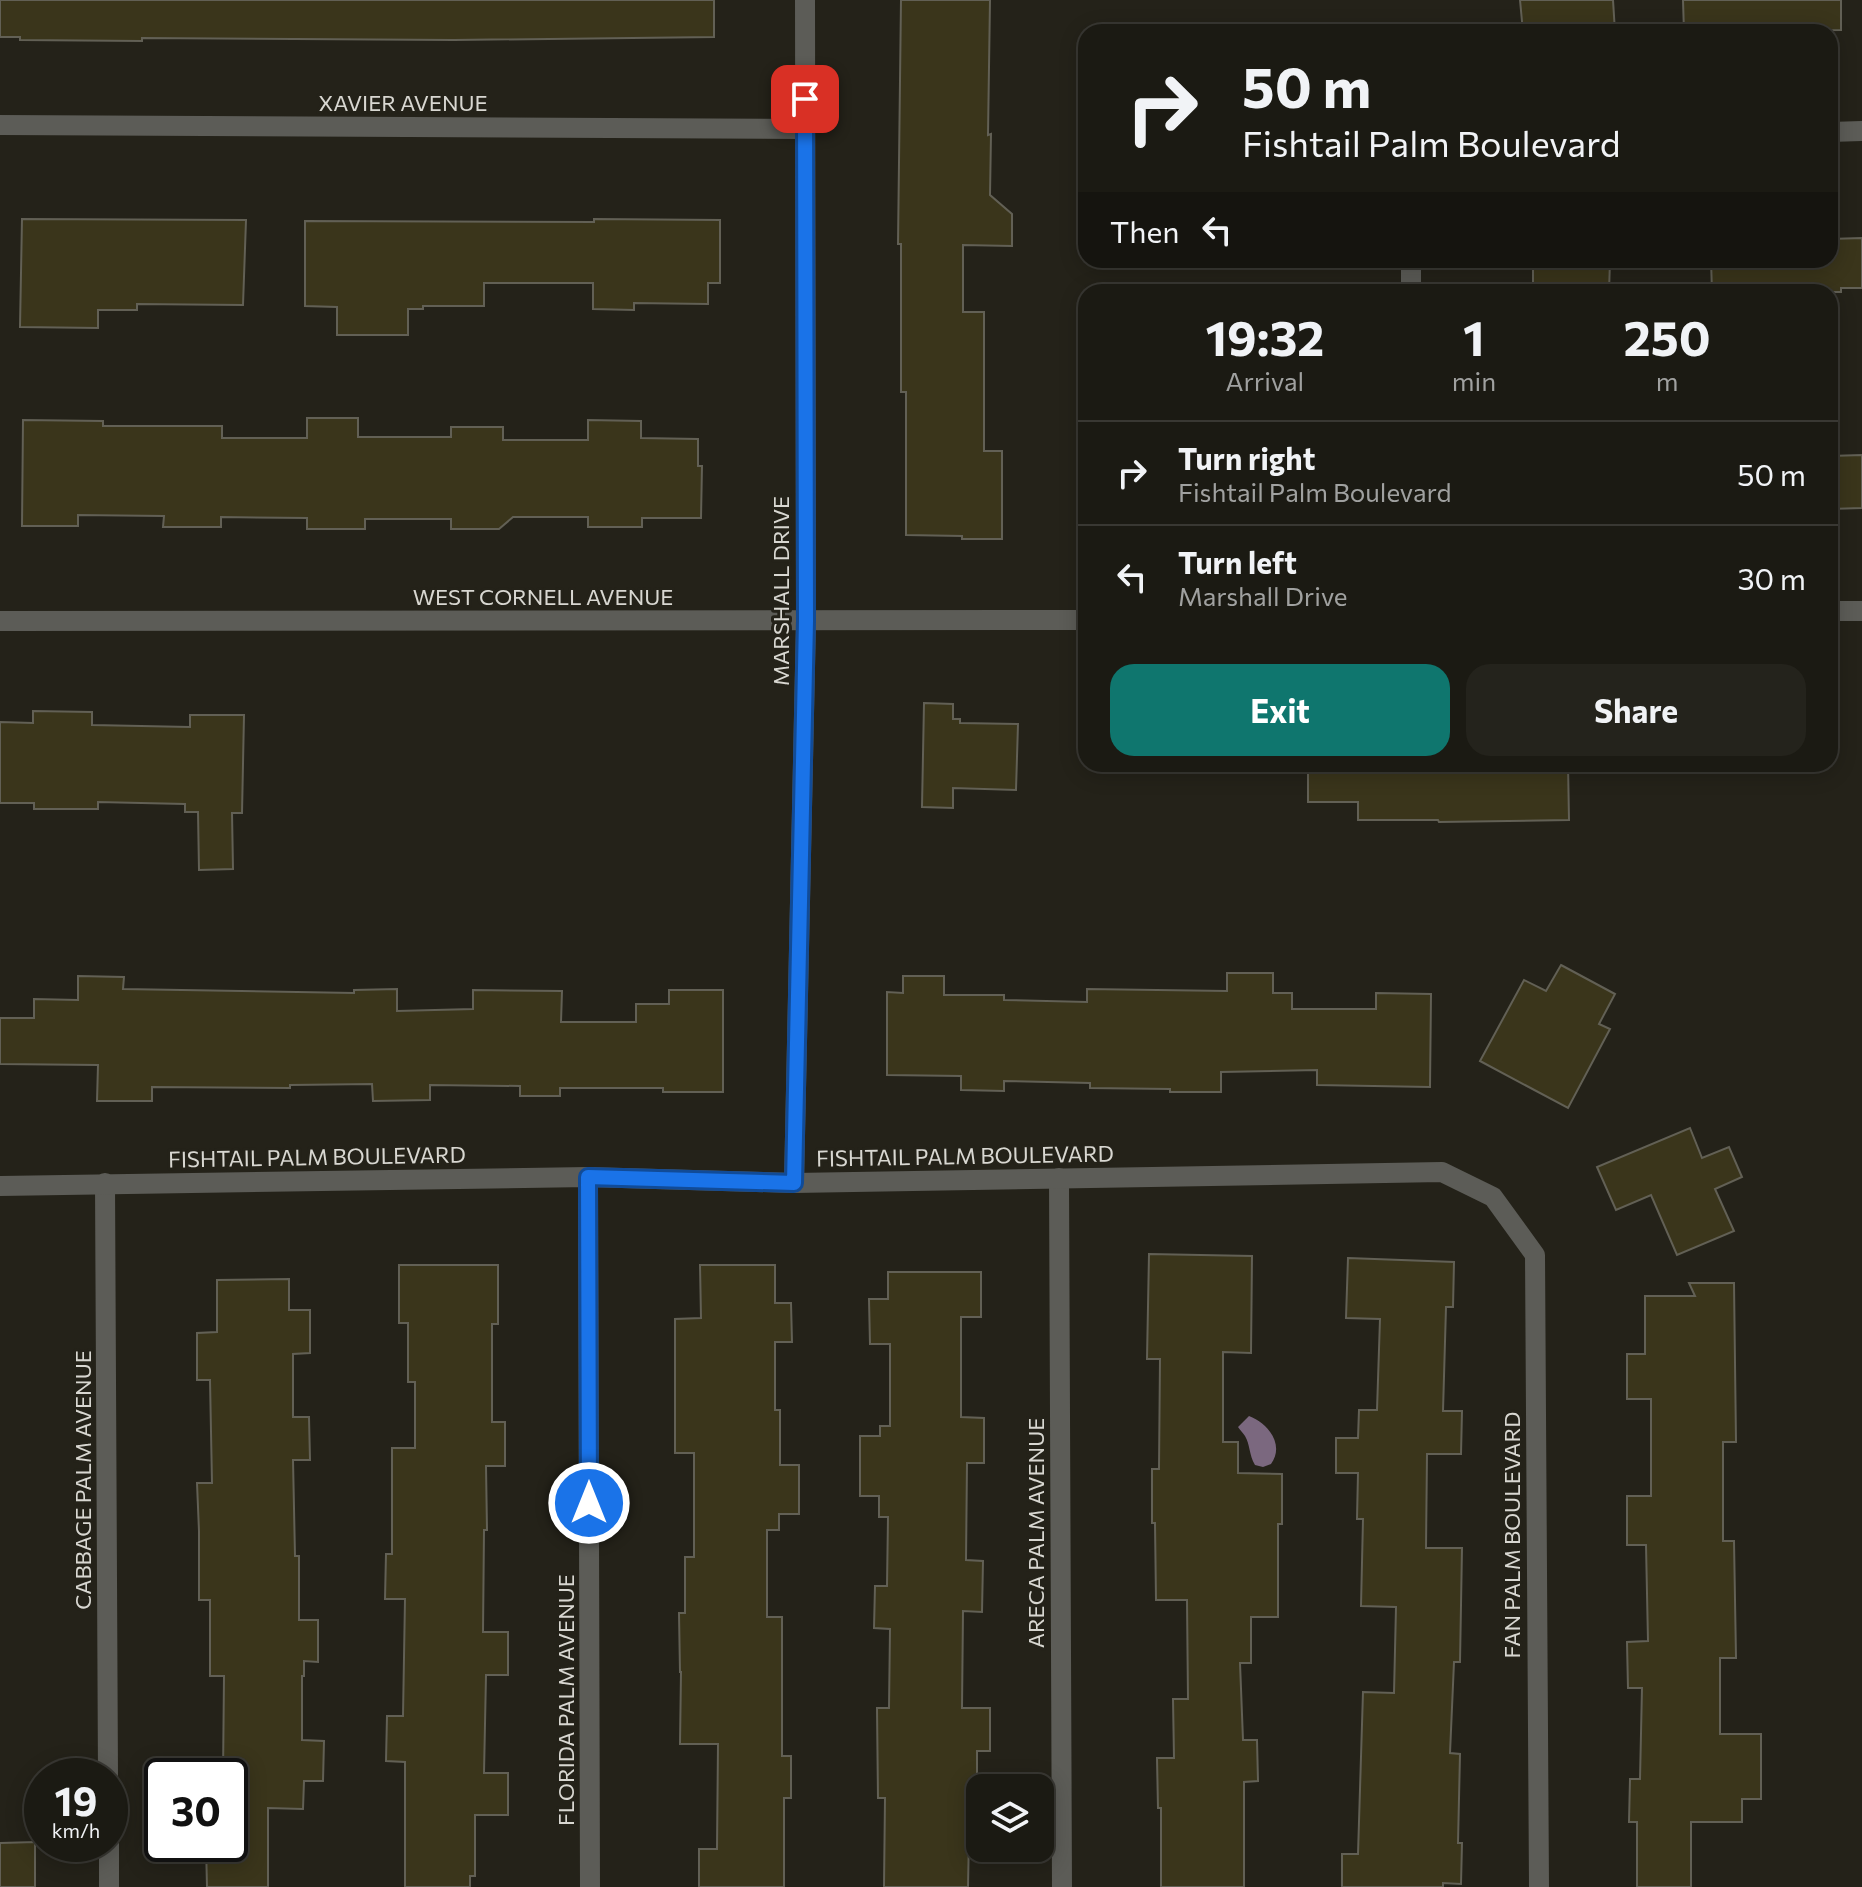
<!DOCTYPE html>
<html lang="en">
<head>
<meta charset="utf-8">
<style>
  body { margin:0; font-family:Commissioner,sans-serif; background:#24231c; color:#f1f3f6; height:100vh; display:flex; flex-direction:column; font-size:30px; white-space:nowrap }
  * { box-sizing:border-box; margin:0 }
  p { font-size:26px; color:#a0a1a0 }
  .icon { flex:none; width:44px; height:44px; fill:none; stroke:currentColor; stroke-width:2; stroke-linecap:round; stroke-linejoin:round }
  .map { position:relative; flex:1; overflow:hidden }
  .panel { position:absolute; left:1078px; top:284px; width:760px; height:488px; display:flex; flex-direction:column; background:#1b1a13; border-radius:24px; box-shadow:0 4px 20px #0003,0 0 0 2px #393833 }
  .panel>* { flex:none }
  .guide { position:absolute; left:1078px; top:24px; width:760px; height:244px; border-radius:24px; box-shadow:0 4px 20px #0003,0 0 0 2px #393833; background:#1b1a13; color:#f1f3f6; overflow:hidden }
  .tools { position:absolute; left:966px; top:1774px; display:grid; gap:16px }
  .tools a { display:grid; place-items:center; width:88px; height:88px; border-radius:16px; background:#1b1a13; box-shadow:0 4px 20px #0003,0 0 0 2px #393833; font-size:40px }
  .speed { position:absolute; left:24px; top:1758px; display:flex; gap:16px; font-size:40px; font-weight:700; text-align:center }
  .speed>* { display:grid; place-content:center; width:104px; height:104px; border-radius:50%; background:#1b1a13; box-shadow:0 4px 20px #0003,0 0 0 2px #393833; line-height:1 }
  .speed small { font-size:20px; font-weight:400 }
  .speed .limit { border:4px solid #111; border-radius:12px; background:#fff; color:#111 }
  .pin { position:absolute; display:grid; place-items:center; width:68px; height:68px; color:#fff; margin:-34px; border-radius:16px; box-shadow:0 4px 12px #0006 }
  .me { position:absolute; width:88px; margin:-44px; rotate:0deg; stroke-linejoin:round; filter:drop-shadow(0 0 6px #0008) }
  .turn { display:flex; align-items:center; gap:28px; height:168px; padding:0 32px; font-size:36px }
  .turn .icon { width:104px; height:104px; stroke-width:2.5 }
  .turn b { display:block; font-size:56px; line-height:68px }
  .then { display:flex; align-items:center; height:76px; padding:0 32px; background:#0003; gap:16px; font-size:30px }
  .eta { display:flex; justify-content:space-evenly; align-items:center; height:136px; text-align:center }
  .eta b { font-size:48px; font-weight:700; line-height:56px }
  .button { display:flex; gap:16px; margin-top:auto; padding:16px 32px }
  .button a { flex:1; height:92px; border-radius:24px; background:#0f766e; color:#fff; font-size:32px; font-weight:700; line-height:92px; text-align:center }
  .button a+a { background:#24231c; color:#f1f3f6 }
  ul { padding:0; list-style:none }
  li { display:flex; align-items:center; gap:24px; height:104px; padding:0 32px; border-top:2px solid #393833 }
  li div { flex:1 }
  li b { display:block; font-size:30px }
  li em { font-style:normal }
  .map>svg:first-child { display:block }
  .water { fill:#7b687f }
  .building { fill:#3a351b; stroke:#626055; stroke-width:2 }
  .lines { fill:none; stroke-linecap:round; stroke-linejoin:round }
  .minor { stroke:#5c5c57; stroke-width:20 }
  .route-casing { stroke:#114b97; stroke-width:20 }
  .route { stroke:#1a73e8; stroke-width:14 }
  .labels { text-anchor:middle; stroke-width:6; stroke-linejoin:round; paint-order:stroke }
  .street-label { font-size:22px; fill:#d8d7d1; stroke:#242219 }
</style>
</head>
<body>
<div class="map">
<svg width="1862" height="1887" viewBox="0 0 1862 1887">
  <rect width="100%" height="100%" fill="#242219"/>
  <path class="water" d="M 1249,1416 C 1268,1423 1285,1445 1271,1464 L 1263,1467 L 1255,1465 C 1249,1455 1250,1444 1245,1436 C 1243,1433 1240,1430 1238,1427 Z"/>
  <g class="building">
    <polygon points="0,0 714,0 714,37 454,40 142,38 142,41 20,40 20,37 0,37"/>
    <polygon points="901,0 990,0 988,135 991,134 990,195 1012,214 1012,246 963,245 963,312 984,312 984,451 1002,451 1002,539 962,539 962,536 906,535 906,392 901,392 901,244 898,244"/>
    <polygon points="1520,0 1613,0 1615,32 1523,32"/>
    <polygon points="1683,0 1841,0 1841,30 1684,32"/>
    <polygon points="22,219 246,220 243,305 137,304 137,310 98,310 98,328 20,327"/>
    <polygon points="594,219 720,220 720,283 708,283 708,304 634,303 634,310 593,309 593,283 484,283 484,306 423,306 423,309 408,309 408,335 337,335 337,307 305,306 305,221 594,222"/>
    <polygon points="1862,238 1862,288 1841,288 1841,292 1712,292 1711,260 1830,260 1830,239"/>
    <polygon points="1533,260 1610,260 1609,292 1533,292"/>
    <polygon points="307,418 358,418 358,437 451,437 451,427 503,427 503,440 588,440 588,420 641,421 641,438 698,439 698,466 702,466 701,518 642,518 642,527 588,527 588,517 513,517 499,529 451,529 451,519 365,519 365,529 307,529 307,518 221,517 221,527 163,527 164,516 78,515 78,526 22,526 23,420 103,421 103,426 222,426 222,438 307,438"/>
    <polygon points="1862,455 1862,508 1830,509 1830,456"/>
    <polygon points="924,703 953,704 953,719 960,719 960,723 1018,724 1016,790 953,788 953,808 922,807"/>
    <polygon points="33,711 92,712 92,725 190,727 190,715 244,715 242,813 232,813 233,869 199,870 198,812 185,812 185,804 98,802 98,809 34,809 34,803 0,803 0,722 33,723"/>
    <polygon points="1308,764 1568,764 1569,820 1439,822 1438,820 1358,820 1358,802 1308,802"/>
    <polygon points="1561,965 1615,994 1599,1024 1610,1029 1568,1108 1480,1061 1524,980 1546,991"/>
    <polygon points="1227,973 1273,973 1273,993 1292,993 1292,1009 1376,1009 1376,993 1431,994 1430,1087 1317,1085 1317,1070 1221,1072 1221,1092 1170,1092 1170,1089 1090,1088 1090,1083 1004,1081 1004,1091 961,1090 961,1076 887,1075 887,992 903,993 903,976 944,976 944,995 1004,995 1004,1000 1087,1002 1087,989 1227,991"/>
    <polygon points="78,976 124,977 123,989 354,993 354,990 397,989 397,1011 473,1009 473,990 562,991 561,1022 636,1022 636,1004 669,1004 669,990 723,990 723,1092 663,1092 663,1088 560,1088 560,1096 520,1096 520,1086 430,1085 430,1100 373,1101 372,1084 290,1085 290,1088 152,1087 152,1101 97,1101 98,1065 0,1064 0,1018 34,1018 34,999 78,1000"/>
    <polygon points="1690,1128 1702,1158 1729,1147 1742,1177 1715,1189 1734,1231 1677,1255 1651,1195 1616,1210 1597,1167"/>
    <polygon points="1149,1254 1252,1256 1251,1353 1223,1352 1223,1442 1238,1442 1238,1473 1282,1474 1282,1524 1278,1524 1278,1617 1251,1617 1251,1663 1240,1663 1243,1740 1257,1740 1258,1781 1244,1782 1244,1887 1161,1887 1161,1808 1158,1808 1157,1758 1174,1758 1173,1699 1188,1699 1187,1600 1156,1600 1155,1523 1152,1523 1152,1469 1159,1469 1160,1359 1147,1359"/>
    <polygon points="1348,1258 1454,1262 1453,1307 1446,1307 1443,1411 1462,1411 1461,1454 1427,1454 1426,1548 1462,1548 1460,1662 1454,1662 1450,1753 1460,1754 1458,1843 1462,1843 1461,1884 1443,1883 1443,1887 1342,1887 1342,1854 1358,1854 1363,1692 1394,1693 1396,1607 1361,1606 1363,1519 1357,1519 1358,1473 1336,1473 1336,1438 1358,1438 1359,1410 1377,1410 1380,1319 1346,1318"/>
    <polygon points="399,1265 498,1265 498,1324 492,1324 492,1422 505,1422 505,1466 486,1466 487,1530 484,1530 483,1632 508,1632 508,1675 486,1675 484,1773 508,1773 508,1815 475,1815 475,1876 470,1876 470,1887 405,1887 405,1762 386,1761 387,1716 403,1716 405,1599 385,1599 386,1554 392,1554 392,1448 415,1448 415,1382 408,1382 408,1323 399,1323"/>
    <polygon points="700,1265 775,1265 775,1303 791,1303 792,1342 775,1342 775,1410 780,1410 780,1465 799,1465 799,1514 779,1514 779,1530 767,1530 767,1617 782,1617 782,1756 791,1756 791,1798 784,1798 784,1887 699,1887 699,1849 717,1849 718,1744 680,1744 681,1672 680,1672 679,1613 685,1613 685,1557 694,1557 694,1453 675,1453 675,1319 701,1318"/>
    <polygon points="888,1272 981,1272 981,1317 961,1317 961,1417 984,1418 984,1463 967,1463 966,1560 983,1561 982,1612 963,1611 962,1708 990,1708 990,1751 977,1751 977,1783 970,1783 968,1887 884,1887 885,1798 878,1798 877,1708 889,1708 890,1629 874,1628 875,1586 887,1586 888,1517 879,1517 879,1496 860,1496 860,1436 880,1436 880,1426 890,1426 890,1344 870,1344 869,1299 888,1299"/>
    <polygon points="289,1279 289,1310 310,1310 310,1353 293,1354 293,1417 309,1417 310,1460 293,1460 295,1556 299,1556 299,1620 318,1620 318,1662 304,1661 304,1676 302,1676 302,1740 324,1741 323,1781 304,1781 303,1809 268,1808 268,1887 207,1887 206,1845 230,1844 230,1776 223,1776 224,1676 210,1676 210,1600 199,1600 199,1531 197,1483 212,1483 210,1380 197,1380 197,1333 217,1332 217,1280"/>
    <polygon points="1689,1283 1734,1283 1736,1442 1723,1442 1723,1541 1734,1541 1736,1658 1720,1658 1720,1734 1761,1734 1761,1799 1742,1799 1742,1822 1691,1822 1691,1887 1637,1887 1637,1822 1629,1822 1630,1779 1640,1779 1642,1688 1628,1688 1627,1642 1648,1641 1646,1545 1627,1545 1627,1496 1651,1496 1651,1399 1627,1399 1627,1354 1645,1354 1645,1296 1695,1296"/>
    <polygon points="35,1842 35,1887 0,1887 0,1843"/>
  </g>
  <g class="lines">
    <g class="minor">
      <polyline points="0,125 805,129"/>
      <polyline points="1830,132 1862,131"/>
      <polyline points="1411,260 1411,292"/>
      <polyline points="1830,611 1862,611"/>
      <polyline points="0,621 1086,620"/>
      <polyline points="588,1177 590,1887"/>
      <polyline points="1059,1178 1062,1887"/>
      <polyline points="105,1183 108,1776"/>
      <polyline points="794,1183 806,621 805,0"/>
      <polyline points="0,1186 588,1177 794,1183 1442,1172 1493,1197 1535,1255 1539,1887"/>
      <polyline points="109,1844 109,1887"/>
    </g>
  </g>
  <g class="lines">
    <defs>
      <polyline id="route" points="589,1503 588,1177 794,1183 806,621 805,99"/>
    </defs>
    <use href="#route" class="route-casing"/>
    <use href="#route" class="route"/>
  </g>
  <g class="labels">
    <g class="street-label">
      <text x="403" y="111">XAVIER AVENUE</text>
      <text transform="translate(781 591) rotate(-90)" y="8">MARSHALL DRIVE</text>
      <text x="543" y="605">WEST CORNELL AVENUE</text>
      <text transform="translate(965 1156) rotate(-1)" y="8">FISHTAIL PALM BOULEVARD</text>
      <text transform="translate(317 1157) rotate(-1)" y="8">FISHTAIL PALM BOULEVARD</text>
      <text transform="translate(83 1480) rotate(-90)" y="8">CABBAGE PALM AVENUE</text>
      <text transform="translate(1036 1533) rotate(-90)" y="8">ARECA PALM AVENUE</text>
      <text transform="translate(1512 1535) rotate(-90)" y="8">FAN PALM BOULEVARD</text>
      <text transform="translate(566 1700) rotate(-90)" y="8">FLORIDA PALM AVENUE</text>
    </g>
  </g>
</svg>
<div class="tools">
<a><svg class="icon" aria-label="layers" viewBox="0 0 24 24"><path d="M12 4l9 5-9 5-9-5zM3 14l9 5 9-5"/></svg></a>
</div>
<div class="speed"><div>19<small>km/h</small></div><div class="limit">30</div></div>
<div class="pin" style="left:805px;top:99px;background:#d93025"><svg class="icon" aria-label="arrive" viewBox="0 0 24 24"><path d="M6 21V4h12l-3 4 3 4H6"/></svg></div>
<svg class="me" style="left:589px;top:1503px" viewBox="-20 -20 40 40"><circle r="17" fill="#1a73e8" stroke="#fff" stroke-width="3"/><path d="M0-11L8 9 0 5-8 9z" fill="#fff"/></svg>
<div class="guide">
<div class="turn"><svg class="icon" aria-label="right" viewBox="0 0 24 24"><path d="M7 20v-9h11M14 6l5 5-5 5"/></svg><div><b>50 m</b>Fishtail Palm Boulevard</div></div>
<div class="then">Then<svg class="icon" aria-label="left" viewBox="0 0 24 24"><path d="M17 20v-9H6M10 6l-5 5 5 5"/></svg></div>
</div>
<section class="panel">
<div class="eta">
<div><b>19:32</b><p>Arrival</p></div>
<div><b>1</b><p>min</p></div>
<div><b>250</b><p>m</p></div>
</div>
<ul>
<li><svg class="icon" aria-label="right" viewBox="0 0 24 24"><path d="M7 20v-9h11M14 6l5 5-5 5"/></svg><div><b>Turn right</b><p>Fishtail Palm Boulevard</p></div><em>50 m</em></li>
<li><svg class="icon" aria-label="left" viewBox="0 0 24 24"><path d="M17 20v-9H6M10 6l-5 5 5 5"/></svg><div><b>Turn left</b><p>Marshall Drive</p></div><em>30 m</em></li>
</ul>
<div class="button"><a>Exit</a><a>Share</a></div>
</section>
</div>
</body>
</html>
